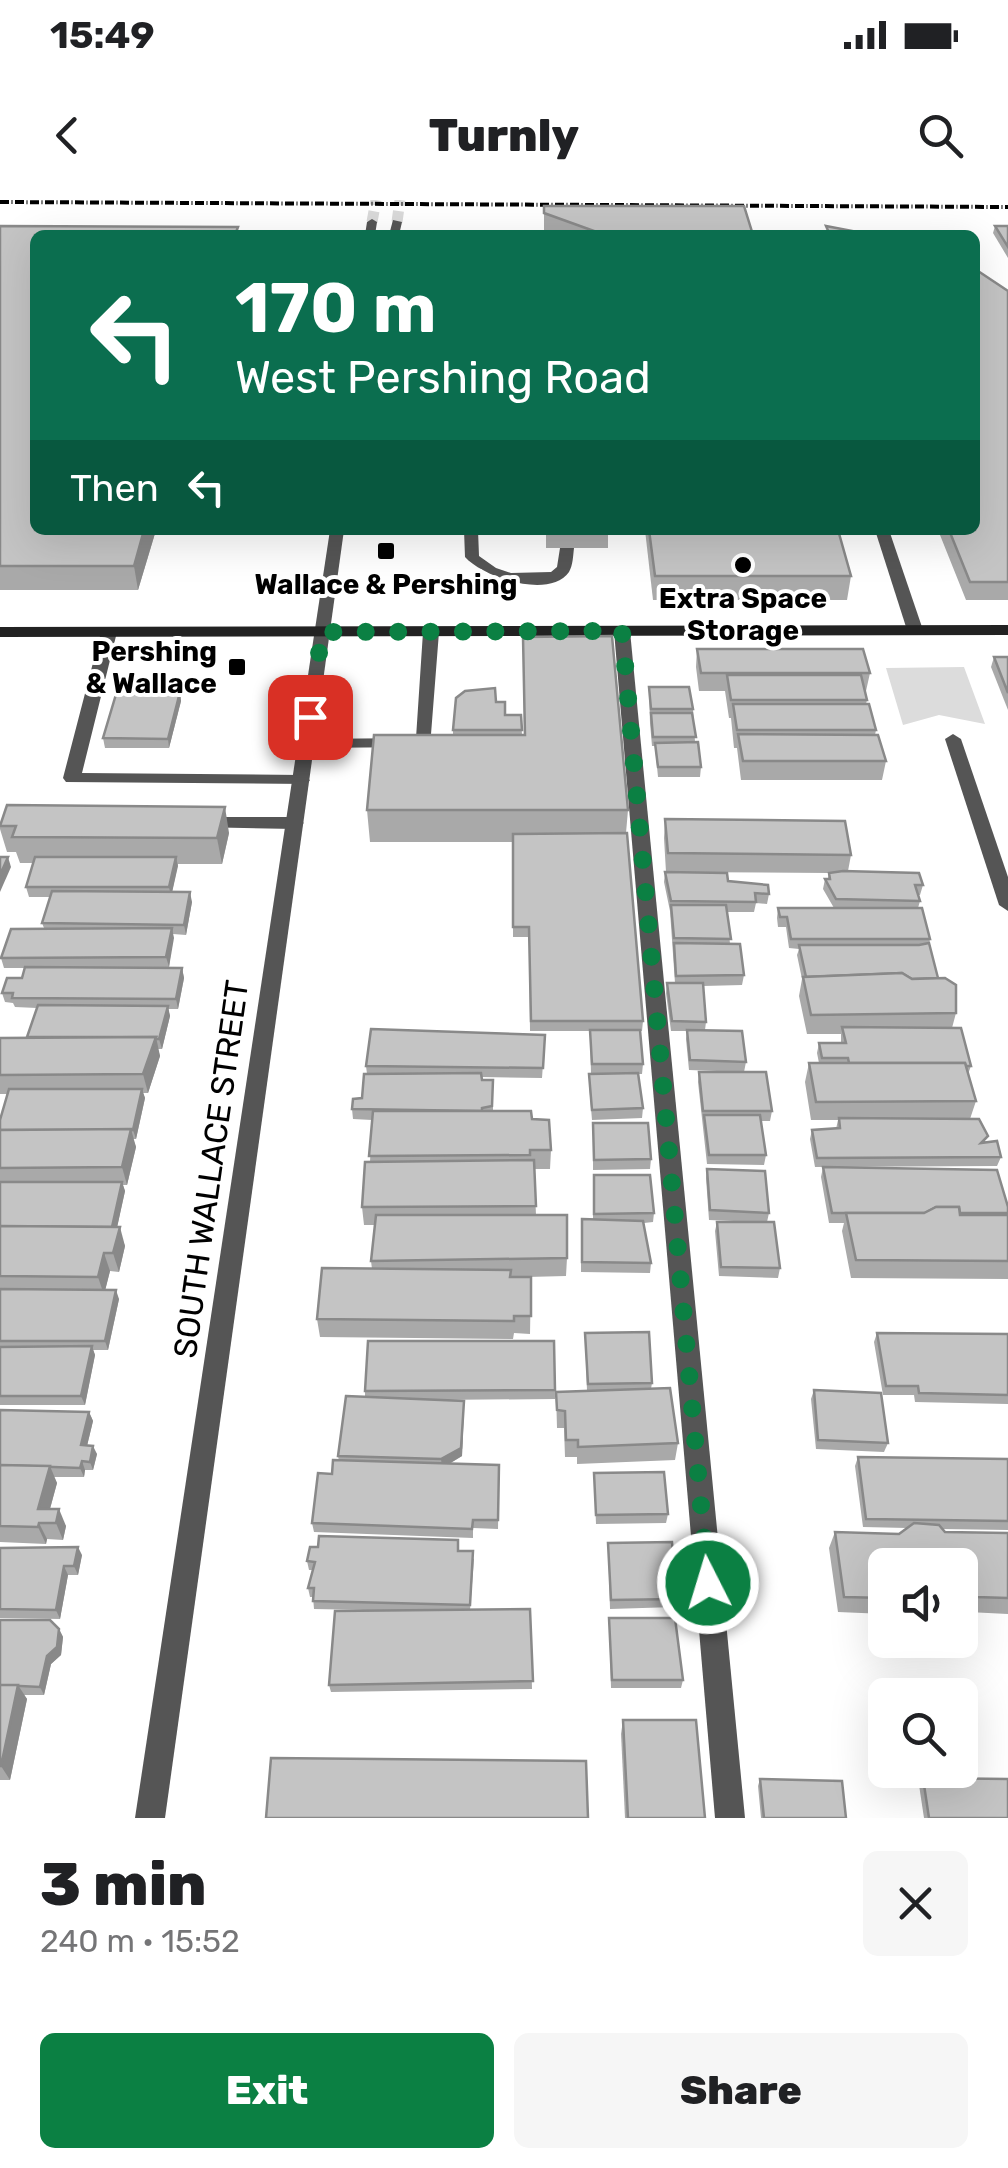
<!DOCTYPE html>
<html lang="en">
<head>
<meta charset="utf-8">
<style>
  body { margin:0; font-family:Rubik,sans-serif; background:#f6f6f6; color:#202124; height:100vh; display:flex; flex-direction:column; font-size:38px; white-space:nowrap }
  * { box-sizing:border-box; margin:0 }
  p { font-size:32px; color:#757577 }
  .icon { flex:none; width:55px; height:55px; fill:none; stroke:currentColor; stroke-width:2; stroke-linecap:round; stroke-linejoin:round }
  .map { position:relative; height:1618px; overflow:hidden }
  .sheet { display:flex; flex-direction:column; background:#fff; flex:1 }
  .sheet>* { flex:none }
  .guide { position:absolute; left:30px; top:30px; width:950px; height:305px; border-radius:15px; box-shadow:0 10px 40px #0002; background:#0b6e4f; color:#fff; overflow:hidden }
  .buttons { position:absolute; left:868px; top:1348px; display:grid; gap:20px }
  .buttons a { display:grid; place-items:center; width:110px; height:110px; border-radius:15px; background:#fff; box-shadow:0 10px 40px #0002; font-size:50px }
  .pin { position:absolute; display:grid; place-items:center; width:85px; height:85px; color:#fff; margin:-42px; border-radius:20px; box-shadow:0 5px 15px #0006 }
  .me { position:absolute; width:110px; margin:-55px; rotate:355deg; stroke-linejoin:round; filter:drop-shadow(0 0 8px #0008) }
  .turn { display:flex; align-items:center; gap:35px; height:210px; padding:0 40px; font-size:45px }
  .turn .icon { width:130px; height:130px; stroke-width:2.5 }
  .turn b { display:block; font-size:70px; line-height:85px }
  .then { display:flex; align-items:center; height:95px; padding:0 40px; background:#0003; gap:20px; font-size:38px }
  .round { display:grid; place-items:center; flex:none; width:105px; height:105px; border-radius:15px; background:#f6f6f6 }
  .headline { display:flex; align-items:center; justify-content:space-between; height:170px; padding:0 40px }
  h1 { font-size:60px; font-weight:800; line-height:75px }
  .cta { display:flex; gap:20px; margin-top:auto; padding:20px 40px }
  .cta a { flex:1; height:115px; border-radius:15px; background:#0b8043; color:#fff; font-size:40px; font-weight:800; line-height:115px; text-align:center }
  .cta a+a { background:#f6f6f6; color:#202124 }
  .status { display:flex; justify-content:space-between; align-items:center; height:70px; padding:0 50px; background:#fff; direction:ltr }
  .status svg { height:28px; fill:currentColor }
  header { display:flex; justify-content:space-between; align-items:center; height:130px; padding:0 40px; background:#fff; font-size:45px; font-weight:800 }
  .map>svg:first-child { display:block }
  .green { fill:#dcdcdc }
  .lines { fill:none; stroke-linecap:round; stroke-linejoin:round }
  .tertiary-tunnel { stroke:#d9d9d9; stroke-width:11; stroke-dasharray:11 6; stroke-linecap:butt }
  .service { fill:#555; fill-rule:evenodd }
  .minor { fill:#555; fill-rule:evenodd }
  .tertiary { fill:#555; fill-rule:evenodd }
  .secondary { fill:#222; fill-rule:evenodd }
  .rail { stroke:#000; stroke-width:4; stroke-dasharray:9 2.5 1 2.5; stroke-linecap:butt }
  .wall { fill:#a9a9a9 }
  .shaded-wall { fill:#898989 }
  .building { fill:#c4c4c4; stroke:#898989; stroke-width:2.5 }
  .route { stroke:#0b8043; stroke-width:18; stroke-dasharray:0 32.4 }
  .poi-dot { fill:#000; stroke:#fff; stroke-width:4 }
  .labels { text-anchor:middle; stroke-width:8; stroke-linejoin:round; paint-order:stroke }
  .far-poi-label { font-size:28px; font-weight:bold; fill:#000; stroke:#fff }
  .street-label { font-size:32px; fill:#000; stroke:#fff }
</style>
</head>
<body>
<div class="status"><b>15:49</b><svg viewBox="0 0 49 12"><path d="M0 12V9h3v3zM5 12V6h3v6zM10 12V3h3v9zM15 12V0h3v12zM26 1h20v11H26zM47 4h2v5h-2z"/></svg></div>
<header><svg class="icon" aria-label="back" viewBox="0 0 24 24"><path d="M15 5l-7 7 7 7"/></svg>Turnly<svg class="icon" aria-label="search" viewBox="0 0 24 24"><circle cx="10" cy="10" r="6"/><path d="M15 15l6 6"/></svg></header>
<div class="map">
<svg width="1008" height="1618" viewBox="0 0 1008 1618">
  <rect width="100%" height="100%" fill="#fff"/>
  <polygon class="green" points="964,467 985,524 939,515 903,525 886,468"/>
  <g class="lines">
    <g class="tertiary-tunnel">
      <polyline points="372,22 376,0"/>
      <polyline points="397,22 400,0"/>
    </g>
    <g class="service">
      <path d="M 464,330 L 478,330 L 479,356 L 496,368 L 511,373 L 551,372 L 557,367 L 560,348 L 567,344 L 574,348 C 573,356 573,365 569,372 C 549,400 483,377 465,357 Z"/>
      <polygon points="622,426 630,431 745,1618 715,1618 614,431"/>
      <polygon points="109,427 117,432 82,573 301,575 310,580 307,584 66,582 63,578 101,432"/>
      <polygon points="431,427 439,432 430,547 300,548 298,544 306,539 416,538 423,432"/>
      <polygon points="202,617 295,617 304,623 295,629 196,627 193,623"/>
    </g>
    <g class="minor">
      <polygon points="875,330 889,330 923,430 920,433 915,435 907,430"/>
      <polygon points="953,534 961,539 1008,677 1008,711 999,705 945,539"/>
    </g>
    <g class="tertiary">
      <polygon points="372,19 377,22 375,35 365,35 367,22"/>
      <polygon points="393,20 402,22 399,35 389,35"/>
      <polygon points="330,330 344,330 165,1618 135,1618"/>
    </g>
    <polygon class="secondary" points="1008,425 1008,435 0,437 0,427"/>
    <polyline class="rail" points="0,2 1008,7"/>
  </g>
  <g class="wall">
    <polygon points="544,6 753,35 549,35 544,33"/>
    <polygon points="0,26 156,330 138,390 0,390"/>
    <polygon points="995,26 1008,26 1008,58 993,33"/>
    <polygon points="1008,91 1008,400 966,400 938,330 975,330"/>
    <rect x="546" y="330" width="62" height="18"/>
    <polygon points="645,330 838,330 851,376 847,400 653,400"/>
    <polygon points="523,437 628,610 626,633 643,821 642,831 640,831 643,864 642,874 638,874 643,908 642,918 592,920 589,884 589,874 591,874 590,831 530,831 529,737 513,737 513,642 370,642 367,610 453,535 453,530 496,502 505,515 521,515 522,535 524,535"/>
    <polygon points="697,449 870,473 866,491 865,491 867,500 866,504 876,530 875,535 886,561 882,580 741,580 737,548 734,548 731,518 729,518 725,491 699,491 696,467"/>
    <polygon points="994,457 1008,457 1008,510 991,467"/>
    <polygon points="649,487 693,509 695,542 701,567 700,577 658,577 655,546 652,546 650,523"/>
    <polygon points="180,492 181,501 169,548 105,548 103,538"/>
    <polygon points="665,619 851,655 848,671 923,685 920,695 918,695 920,701 918,708 930,739 929,744 938,778 956,813 952,828 971,866 968,874 976,901 970,919 986,942 1001,957 997,966 815,967 810,939 812,930 836,929 838,920 811,920 805,882 809,863 819,863 817,853 819,843 841,843 841,834 807,834 799,796 802,779 797,755 799,749 789,748 786,727 778,727 777,718 778,708 834,708 823,689 825,679 828,679 829,673 666,672 664,638"/>
    <polygon points="0,624 229,633 222,664 178,664 172,692 192,702 186,735 173,734 169,767 182,768 184,778 178,809 168,809 170,816 162,849 158,849 160,856 148,893 143,893 145,898 136,939 133,939 136,947 127,985 123,985 125,991 117,1027 125,1046 119,1072 110,1071 105,1090 119,1099 108,1150 93,1150 95,1155 85,1205 0,1205 0,920 8,894 0,894 0,838 27,837 37,808 15,807 13,803 5,802 2,793 22,778 24,768 4,768 1,758 44,728 42,723 50,697 29,697 26,687 33,663 20,663 16,652 7,652 0,629"/>
    <polygon points="665,672 728,681 769,694 767,704 756,703 754,712 727,712 730,744 744,775 742,785 703,786 706,822 705,830 746,862 744,872 689,870 686,839 687,831 671,831 666,793 667,783 675,783 670,711 664,682"/>
    <polygon points="545,835 542,878 481,877 482,880 493,880 493,911 532,919 551,950 550,969 534,969 536,1015 567,1058 566,1076 527,1077 531,1077 530,1134 514,1133 513,1139 320,1137 317,1119 372,1069 371,1061 375,1025 364,1025 362,1007 370,962 372,920 353,919 352,909 362,898 367,874 366,866"/>
    <polygon points="699,872 772,911 770,921 761,921 766,955 764,965 707,964 698,882"/>
    <polygon points="593,923 651,959 650,969 593,970"/>
    <polygon points="823,967 1008,1007 1008,1079 851,1078 842,1031 844,1023 829,1023 821,977"/>
    <polygon points="707,969 769,1013 767,1022 780,1068 778,1078 719,1076 715,1031 717,1022 758,1022 709,1020 706,978"/>
    <polygon points="593,984 654,1013 653,1022 644,1023 651,1063 650,1073 581,1072 581,1028 593,1019"/>
    <polygon points="585,1133 652,1183 651,1189 678,1243 675,1260 577,1264 577,1257 565,1257 564,1228 557,1228 556,1192 587,1191"/>
    <polygon points="877,1133 1008,1134 1008,1204 915,1202 914,1195 883,1195 874,1142"/>
    <polygon points="554,1141 555,1199 434,1200 464,1210 462,1256 449,1264 499,1265 498,1329 473,1328 473,1338 314,1332 312,1323 339,1261 338,1256 365,1197 365,1191"/>
    <polygon points="814,1190 888,1243 884,1252 816,1249 811,1199"/>
    <polygon points="0,1210 89,1212 93,1221 87,1246 97,1254 93,1270 85,1270 84,1277 54,1277 57,1283 50,1309 66,1326 63,1340 47,1339 46,1344 0,1342"/>
    <polygon points="858,1257 1008,1259 1008,1330 942,1329 945,1332 1008,1333 1008,1414 968,1412 967,1404 960,1403 960,1365 885,1365 885,1414 838,1412 829,1348 835,1332 899,1334 907,1328 863,1327 855,1266"/>
    <polygon points="594,1273 668,1314 666,1323 596,1324"/>
    <polygon points="608,1343 676,1399 675,1407 610,1409"/>
    <polygon points="0,1348 82,1355 78,1375 68,1375 60,1419 0,1418"/>
    <polygon points="459,1351 474,1359 470,1410 530,1409 532,1489 331,1492 329,1485 365,1410 314,1409 313,1397 310,1397 308,1388 313,1370 309,1370 307,1361"/>
    <polygon points="609,1418 683,1480 681,1488 611,1488"/>
    <polygon points="0,1420 59,1429 63,1437 61,1455 51,1464 44,1495 24,1495 27,1499 10,1580 0,1580"/>
    <polygon points="623,1520 705,1618 625,1618 621,1534"/>
    <polygon points="923,1578 1008,1618 924,1618 919,1585"/>
    <polygon points="760,1579 846,1618 761,1618 758,1586"/>
  </g>
  <g class="shaded-wall">
    <polygon points="144,330 156,330 138,390 134,366"/>
    <polygon points="180,492 181,501 169,548 168,539"/>
    <polygon points="225,607 229,633 222,664 217,638"/>
    <polygon points="8,657 11,667 0,692 0,675"/>
    <polygon points="176,657 178,666 171,697 169,687"/>
    <polygon points="190,692 192,702 186,735 184,725"/>
    <polygon points="172,728 174,738 169,767 166,757"/>
    <polygon points="182,768 184,778 178,809 176,799"/>
    <polygon points="168,806 170,816 162,849 159,839"/>
    <polygon points="156,837 160,856 148,893 143,874"/>
    <polygon points="142,889 145,898 136,939 133,930"/>
    <polygon points="131,929 136,947 127,985 122,967"/>
    <polygon points="122,982 125,991 115,1037 112,1027"/>
    <polygon points="120,1027 125,1046 119,1072 113,1053"/>
    <polygon points="104,1053 110,1071 104,1095 98,1077"/>
    <polygon points="116,1090 119,1099 108,1150 105,1141"/>
    <polygon points="92,1146 95,1155 85,1205 81,1196"/>
    <polygon points="464,1201 462,1256 442,1268 441,1259"/>
    <polygon points="89,1212 93,1221 85,1254 81,1245"/>
    <polygon points="93,1246 97,1254 93,1270 90,1262"/>
    <polygon points="82,1261 85,1270 84,1277 80,1268"/>
    <polygon points="50,1266 57,1283 46,1323 38,1309"/>
    <polygon points="59,1309 66,1326 63,1340 56,1323"/>
    <polygon points="39,1323 47,1339 46,1344 38,1327"/>
    <polygon points="78,1347 82,1355 78,1375 74,1366"/>
    <polygon points="64,1366 68,1375 60,1419 56,1410"/>
    <polygon points="59,1429 63,1437 61,1455 51,1464 44,1495 40,1487 47,1456"/>
    <polygon points="18,1485 27,1499 10,1580 1,1566"/>
  </g>
  <g class="building">
    <polygon points="544,6 744,6 753,35 605,35 544,13"/>
    <polygon points="0,26 238,27 235,35 35,35 35,330 144,330 134,366 0,366"/>
    <polygon points="826,26 873,35 830,35"/>
    <polygon points="995,26 1008,26 1008,47"/>
    <polygon points="975,69 1008,91 1008,382 970,382 949,330 975,330"/>
    <polygon points="649,330 838,330 851,376 655,376"/>
    <polygon points="612,436 628,610 367,610 374,535 525,535 523,437"/>
    <polygon points="697,449 863,449 870,473 701,473"/>
    <polygon points="994,457 1008,457 1008,493"/>
    <polygon points="727,475 861,475 867,500 731,500"/>
    <polygon points="649,487 689,487 693,509 651,509"/>
    <polygon points="495,488 496,502 505,502 505,515 521,515 522,530 453,530 456,498 465,491"/>
    <polygon points="117,491 180,492 168,539 103,538"/>
    <polygon points="733,504 869,504 876,530 737,530"/>
    <polygon points="651,513 692,513 696,537 653,537"/>
    <polygon points="738,534 878,535 886,561 743,561"/>
    <polygon points="698,542 701,567 658,567 655,543"/>
    <polygon points="7,605 225,607 217,638 12,637 16,626 0,626"/>
    <polygon points="665,619 845,621 851,655 668,653"/>
    <polygon points="627,633 643,821 531,821 529,727 513,727 513,634"/>
    <polygon points="0,657 8,657 0,675"/>
    <polygon points="35,657 176,657 169,687 26,687"/>
    <polygon points="843,671 919,673 923,685 915,685 920,701 836,699 825,679 830,679 829,673"/>
    <polygon points="665,672 727,673 728,681 768,685 769,694 755,693 756,702 671,701"/>
    <polygon points="52,691 190,692 184,725 42,723"/>
    <polygon points="671,705 726,705 731,739 674,738"/>
    <polygon points="778,708 922,708 930,739 791,739 787,717 780,717"/>
    <polygon points="172,728 166,757 1,758 11,729"/>
    <polygon points="674,743 740,744 744,775 676,776"/>
    <polygon points="929,743 938,778 912,779 902,773 806,777 799,745 919,745"/>
    <polygon points="25,767 182,768 176,799 12,798 13,793 2,793 7,778 22,778"/>
    <polygon points="902,773 912,779 945,778 956,785 956,813 811,815 803,777"/>
    <polygon points="667,783 703,783 706,822 672,821"/>
    <polygon points="38,805 168,806 159,839 155,839 156,837 27,837"/>
    <polygon points="842,827 961,828 971,866 966,866 965,863 849,863 848,858 822,858 819,843 846,843"/>
    <polygon points="371,829 545,835 543,868 366,866"/>
    <polygon points="590,830 640,830 643,864 592,864"/>
    <polygon points="687,830 742,831 746,862 690,860"/>
    <polygon points="156,837 143,874 0,875 0,838"/>
    <polygon points="809,863 965,863 976,901 816,902"/>
    <polygon points="699,872 766,872 772,911 703,911"/>
    <polygon points="481,873 482,880 493,880 492,906 482,908 482,911 352,909 353,899 362,898 364,874"/>
    <polygon points="638,873 643,908 592,910 589,874"/>
    <polygon points="9,889 142,889 133,930 0,930 0,920"/>
    <polygon points="373,911 531,911 532,919 549,920 551,950 530,950 530,955 369,956"/>
    <polygon points="704,915 760,915 766,955 709,955"/>
    <polygon points="839,918 979,919 988,936 981,943 997,941 1001,957 817,958 812,930 840,928"/>
    <polygon points="593,923 648,923 651,959 594,960"/>
    <polygon points="131,929 122,967 0,968 0,930"/>
    <polygon points="534,960 536,1006 362,1007 365,962"/>
    <polygon points="823,967 997,970 1008,1007 1008,1013 960,1013 959,1007 936,1007 925,1013 832,1013"/>
    <polygon points="707,969 765,971 769,1013 710,1010"/>
    <polygon points="594,975 650,975 654,1013 594,1014"/>
    <polygon points="0,982 122,982 112,1027 0,1026"/>
    <polygon points="936,1007 959,1007 960,1015 1008,1015 1008,1061 856,1060 846,1013 924,1013"/>
    <polygon points="376,1015 567,1015 567,1058 371,1061"/>
    <polygon points="582,1019 643,1021 651,1063 582,1062"/>
    <polygon points="717,1022 774,1022 780,1068 721,1067"/>
    <polygon points="0,1026 120,1027 113,1053 104,1053 98,1077 0,1076"/>
    <polygon points="322,1068 511,1070 510,1077 531,1077 531,1116 514,1116 514,1121 317,1119"/>
    <polygon points="0,1089 116,1090 105,1141 0,1141"/>
    <polygon points="649,1132 652,1183 588,1184 585,1133"/>
    <polygon points="877,1133 1008,1134 1008,1195 919,1193 918,1186 886,1186"/>
    <polygon points="368,1141 554,1141 555,1190 365,1191"/>
    <polygon points="92,1146 81,1196 0,1196 0,1147"/>
    <polygon points="670,1188 678,1243 578,1247 578,1240 566,1240 565,1211 557,1210 556,1192"/>
    <polygon points="814,1190 881,1193 888,1243 818,1240"/>
    <polygon points="346,1196 464,1201 461,1248 441,1259 338,1256"/>
    <polygon points="0,1210 89,1212 81,1245 93,1246 90,1262 82,1261 80,1268 0,1265"/>
    <polygon points="858,1257 1008,1259 1008,1321 866,1319"/>
    <polygon points="333,1260 499,1265 498,1320 473,1320 472,1329 312,1323 318,1273 332,1274"/>
    <polygon points="0,1265 50,1266 38,1309 59,1309 56,1323 39,1323 38,1327 0,1326"/>
    <polygon points="664,1272 668,1314 596,1315 594,1273"/>
    <polygon points="914,1323 939,1325 945,1332 1008,1333 1008,1398 976,1397 974,1389 966,1386 960,1390 960,1365 885,1365 885,1398 844,1397 835,1332 899,1334"/>
    <polygon points="319,1336 458,1340 458,1351 473,1351 470,1405 313,1401 314,1388 308,1388 315,1362 307,1361 310,1347 318,1347"/>
    <polygon points="672,1342 676,1399 611,1400 608,1343"/>
    <polygon points="78,1347 74,1366 64,1366 56,1410 0,1409 0,1348"/>
    <polygon points="530,1409 533,1481 329,1485 335,1411"/>
    <polygon points="609,1418 675,1418 683,1480 612,1480"/>
    <polygon points="0,1420 50,1420 59,1429 57,1447 47,1456 40,1487 0,1485"/>
    <polygon points="0,1485 18,1485 1,1566 0,1566"/>
    <polygon points="623,1520 696,1520 705,1618 628,1618"/>
    <polygon points="271,1558 586,1561 588,1618 266,1618"/>
    <polygon points="923,1578 1008,1579 1008,1618 929,1618"/>
    <polygon points="760,1579 842,1581 846,1618 764,1618"/>
  </g>
  <g class="lines">
    <polyline class="route" points="310,517 322,432 622,431 708,1383"/>
  </g>
  <g class="poi-dot">
    <rect x="376" y="341" width="20" height="20" rx="5"/>
    <circle cx="743" cy="365" r="10"/>
    <rect x="227" y="457" width="20" height="20" rx="5"/>
  </g>
  <g class="labels">
    <g class="far-poi-label">
      <text x="386" y="394">Wallace &amp; Pershing</text>
      <text x="743" y="408">Extra Space<tspan x="743" dy="32">Storage</tspan></text>
      <text x="217" y="461" text-anchor="end">Pershing<tspan x="217" dy="32">&amp; Wallace</tspan></text>
    </g>
    <g class="street-label">
      <text transform="translate(211 969) rotate(-82)" y="11">SOUTH WALLACE STREET</text>
    </g>
  </g>
</svg>
<div class="buttons">
<a><svg class="icon" aria-label="sound" viewBox="0 0 24 24"><path d="M4 9h4l5-4v14l-5-4H4zM17 9q2 3 0 6"/></svg></a>
<a><svg class="icon" aria-label="search" viewBox="0 0 24 24"><circle cx="10" cy="10" r="6"/><path d="M15 15l6 6"/></svg></a>
</div>
<div class="pin" style="left:310px;top:517px;background:#d93025"><svg class="icon" aria-label="arrive" viewBox="0 0 24 24"><path d="M6 21V4h12l-3 4 3 4H6"/></svg></div>
<svg class="me" style="left:708px;top:1383px" viewBox="-20 -20 40 40"><circle r="17" fill="#0b8043" stroke="#fff" stroke-width="3"/><path d="M0-11L8 9 0 5-8 9z" fill="#fff"/></svg>
<div class="guide">
<div class="turn"><svg class="icon" aria-label="left" viewBox="0 0 24 24"><path d="M17 20v-9H6M10 6l-5 5 5 5"/></svg><div><b>170 m</b>West Pershing Road</div></div>
<div class="then">Then<svg class="icon" aria-label="left" viewBox="0 0 24 24"><path d="M17 20v-9H6M10 6l-5 5 5 5"/></svg></div>
</div>
</div>
<section class="sheet">
<div class="headline"><div><h1>3 min</h1><p>240 m · 15:52</p></div><a class="round"><svg class="icon" aria-label="close" viewBox="0 0 24 24"><path d="M6 6l12 12M18 6L6 18"/></svg></a></div>
<div class="cta"><a>Exit</a><a>Share</a></div>
</section>
</body>
</html>
